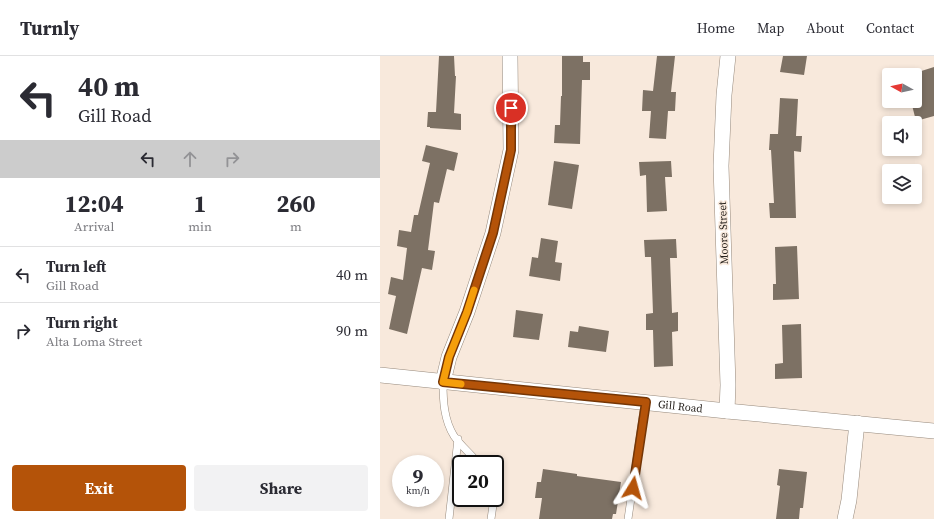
<!DOCTYPE html>
<html lang="en">
<head>
<meta charset="utf-8">
<style>
  body { margin:0; font-family:"Source Serif 4",serif; background:#f2f2f3; color:#2b2b33; height:100vh; display:flex; flex-direction:column; font-size:15px; white-space:nowrap }
  * { box-sizing:border-box; margin:0 }
  p { font-size:13px; color:#7c7c81 }
  .icon { flex:none; width:22px; height:22px; fill:none; stroke:currentColor; stroke-width:2; stroke-linecap:round; stroke-linejoin:round }
  .map { position:relative; flex:1; overflow:hidden }
  .side { display:flex; flex-direction:column; background:#fff; width:380px }
  .side>* { flex:none }
  .banner { background:#fff; color:#2b2b33; overflow:hidden }
  .needle { width:26px; rotate:278deg }
  .fabs { position:absolute; left:502px; top:12px; display:grid; gap:8px }
  .fabs a { display:grid; place-items:center; width:40px; height:40px; border-radius:4px; background:#fff; box-shadow:0 2px 6px #0003; font-size:20px }
  .speed { position:absolute; left:12px; top:399px; display:flex; gap:8px; font-size:20px; font-weight:700; text-align:center }
  .speed>* { display:grid; place-content:center; width:52px; height:52px; border-radius:50%; background:#fff; box-shadow:0 2px 6px #0003; line-height:1 }
  .speed small { font-size:10px; font-weight:400 }
  .speed .limit { border:2px solid #111; border-radius:6px; background:#fff; color:#111 }
  .pin { position:absolute; display:grid; place-items:center; width:34px; height:34px; color:#fff; margin:-17px; border:2px solid #fff; border-radius:50%; box-shadow:0 1px 4px #0007 }
  .me { position:absolute; width:44px; margin:-22px; rotate:8deg; stroke-linejoin:round; filter:drop-shadow(0 0 3px #0008) }
  .turn { display:flex; align-items:center; gap:14px; height:84px; padding:0 12px; font-size:18px }
  .turn .icon { width:52px; height:52px; stroke-width:2.5 }
  .turn b { display:block; font-size:28px; line-height:34px }
  .lanes { display:flex; align-items:center; height:38px; padding:0 12px; background:#0003; justify-content:center; gap:20px; direction:ltr }
  .lanes .off { opacity:.35 }
  .eta { display:flex; justify-content:space-evenly; align-items:center; height:68px; text-align:center }
  .eta b { font-size:24px; font-weight:700; line-height:28px }
  .cta { display:flex; gap:8px; margin-top:auto; padding:8px 12px }
  .cta a { flex:1; height:46px; border-radius:4px; background:#b45309; color:#fff; font-size:16px; font-weight:700; line-height:46px; text-align:center }
  .cta a+a { background:#f2f2f3; color:#2b2b33 }
  ul { padding:0; list-style:none }
  li { display:flex; align-items:center; gap:12px; height:56px; padding:0 12px; border-top:1px solid #e1e1e2 }
  li div { flex:1 }
  li b { display:block; font-size:15px }
  li em { font-style:normal }
  header { display:flex; align-items:center; gap:24px; box-sizing:border-box; height:56px; padding:0 20px; background:#fff; border-bottom:1px solid #e1e1e2 }
  header strong { font-size:19px }
  nav { display:flex; gap:22px; margin-inline-start:auto; font-size:14px }
  main { display:flex; flex:1; min-height:0 }
  .map>svg:first-child { display:block }
  .building { fill:#7d7164 }
  .lines { fill:none; stroke-linecap:round; stroke-linejoin:round }
  .service-casing { stroke:#96897c; stroke-width:8 }
  .minor-casing { stroke:#96897c; stroke-width:16 }
  .service { stroke:#fff; stroke-width:7 }
  .minor { stroke:#fff; stroke-width:15 }
  .route-casing { stroke:#753606; stroke-width:10 }
  .route { stroke:#b45309; stroke-width:7 }
  .slow { stroke:#f59e0b; stroke-width:7 }
  .labels { text-anchor:middle; stroke-width:3; stroke-linejoin:round; paint-order:stroke }
  .street-label { font-size:11px; fill:#26211c; stroke:#f8e9dc }
</style>
</head>
<body>
<header>
<strong>Turnly</strong>
<nav><a>Home</a><a>Map</a><a>About</a><a>Contact</a></nav>
</header>
<main>
<section class="side">
<div class="banner">
<div class="turn"><svg class="icon" aria-label="left" viewBox="0 0 24 24"><path d="M17 20v-9H6M10 6l-5 5 5 5"/></svg><div><b>40 m</b>Gill Road</div></div>
<div class="lanes"><svg class="icon" aria-label="left" viewBox="0 0 24 24"><path d="M17 20v-9H6M10 6l-5 5 5 5"/></svg><svg class="icon off" aria-label="ahead" viewBox="0 0 24 24"><path d="M12 20V5M6 11l6-6 6 6"/></svg><svg class="icon off" aria-label="right" viewBox="0 0 24 24"><path d="M7 20v-9h11M14 6l5 5-5 5"/></svg></div>
</div>
<div class="eta">
<div><b>12:04</b><p>Arrival</p></div>
<div><b>1</b><p>min</p></div>
<div><b>260</b><p>m</p></div>
</div>
<ul>
<li><svg class="icon" aria-label="left" viewBox="0 0 24 24"><path d="M17 20v-9H6M10 6l-5 5 5 5"/></svg><div><b>Turn left</b><p>Gill Road</p></div><em>40 m</em></li>
<li><svg class="icon" aria-label="right" viewBox="0 0 24 24"><path d="M7 20v-9h11M14 6l5 5-5 5"/></svg><div><b>Turn right</b><p>Alta Loma Street</p></div><em>90 m</em></li>
</ul>
<div class="cta"><a>Exit</a><a>Share</a></div>
</section>
<div class="map">
<svg width="554" height="463" viewBox="0 0 554 463">
  <rect width="100%" height="100%" fill="#f8e9dc"/>
  <g class="building">
    <polygon points="59,0 74,0 75,20 76,20 74,57 81,58 81,74 50,72 50,71 47,71 48,56 56,56"/>
    <polygon points="182,0 203,0 203,6 210,6 210,24 202,24 200,88 174,87 175,69 180,69 181,40 182,40"/>
    <polygon points="277,0 295,0 291,36 296,36 295,55 288,55 286,83 269,82 271,55 262,55 263,34 273,35"/>
    <polygon points="403,0 427,0 424,19 400,16"/>
    <polygon points="554,11 554,60 536,65 531,45 535,45 535,17"/>
    <polygon points="400,42 418,43 416,80 422,80 421,96 414,95 416,162 390,162 389,147 394,147 391,94 389,94 390,78 398,78"/>
    <polygon points="46,89 78,97 74,115 67,113 59,147 54,146 48,194 55,195 52,214 42,212 27,278 9,273 16,240 8,238 11,221 23,224 27,192 17,190 19,174 31,176 34,159 38,159 50,107 42,105"/>
    <polygon points="174,105 199,109 192,153 168,149"/>
    <polygon points="291,105 292,121 285,121 287,155 267,156 266,119 260,120 259,106"/>
    <polygon points="161,182 178,185 175,206 182,207 180,225 149,220 152,201 158,202"/>
    <polygon points="296,183 297,202 290,202 292,257 298,256 298,275 292,276 293,310 274,311 273,274 266,274 266,258 273,257 271,201 265,201 264,184"/>
    <polygon points="417,190 419,243 393,244 393,228 396,228 395,191"/>
    <polygon points="136,254 163,258 159,284 133,281"/>
    <polygon points="421,268 422,322 395,323 395,308 403,307 402,269"/>
    <polygon points="199,270 229,275 226,296 188,291 190,275 198,276"/>
    <polygon points="163,413 197,418 197,420 241,426 236,458 233,458 232,463 159,463 162,442 155,442 157,426 161,426"/>
    <polygon points="399,413 427,416 423,452 420,452 419,463 396,463 400,430 397,429"/>
  </g>
  <g class="lines">
    <defs>
      <g id="service">
        <path d="M 63,326 C 63,345 64,364 74,380 C 81,390 91,398 99,408"/>
        <polyline points="69,463 78,383"/>
        <polyline points="111,463 114,442"/>
        <polyline points="248,463 265,346"/>
      </g>
      <g id="minor">
        <path id="s1" d="M 0,319 L 347,355 L 554,375"/>
        <polyline points="63,326 69,301 87,256 113,177 131,94 130,0"/>
        <polyline points="347,355 348,329 341,110 344,39 348,0"/>
        <polyline points="465,463 469,444 477,367"/>
      </g>
    </defs>
    <use href="#service" class="service-casing"/>
    <use href="#minor" class="minor-casing"/>
    <use href="#service" class="service"/>
    <use href="#minor" class="minor"/>
  </g>
  <g class="lines">
    <defs>
      <polyline id="route" points="131,52 131,94 113,177 87,256 69,301 63,326 266,346 253,432"/>
    </defs>
    <use href="#route" class="route-casing"/>
    <use href="#route" class="route"/>
    <polyline class="slow" points="81,328 63,326 69,301 87,256 94,234"/>
  </g>
  <g class="labels">
    <g class="street-label">
      <text transform="translate(343 177) rotate(-92)" y="4">Moore Street</text>
      <text dy="4" stroke="none"><textPath href="#s1" startOffset="302">Gill Road</textPath></text>
    </g>
  </g>
</svg>
<div class="fabs">
<a><svg class="needle" viewBox="-14 -14 28 28"><path d="M0-13l5 13h-10z" fill="#e53935"/><path d="M0 13l5-13h-10z" fill="#7c7c81"/></svg></a>
<a><svg class="icon" aria-label="sound" viewBox="0 0 24 24"><path d="M4 9h4l5-4v14l-5-4H4zM17 9q2 3 0 6"/></svg></a>
<a><svg class="icon" aria-label="layers" viewBox="0 0 24 24"><path d="M12 4l9 5-9 5-9-5zM3 14l9 5 9-5"/></svg></a>
</div>
<div class="speed"><div>9<small>km/h</small></div><div class="limit">20</div></div>
<div class="pin" style="left:131px;top:52px;background:#d93025"><svg class="icon" aria-label="arrive" viewBox="0 0 24 24"><path d="M6 21V4h12l-3 4 3 4H6"/></svg></div>
<svg class="me" style="left:253px;top:432px" viewBox="-20 -20 40 40"><path d="M0-17L14 15 0 8-14 15z" fill="#b45309" stroke="#fff" stroke-width="4"/></svg>
</div>
</main>
</body>
</html>
